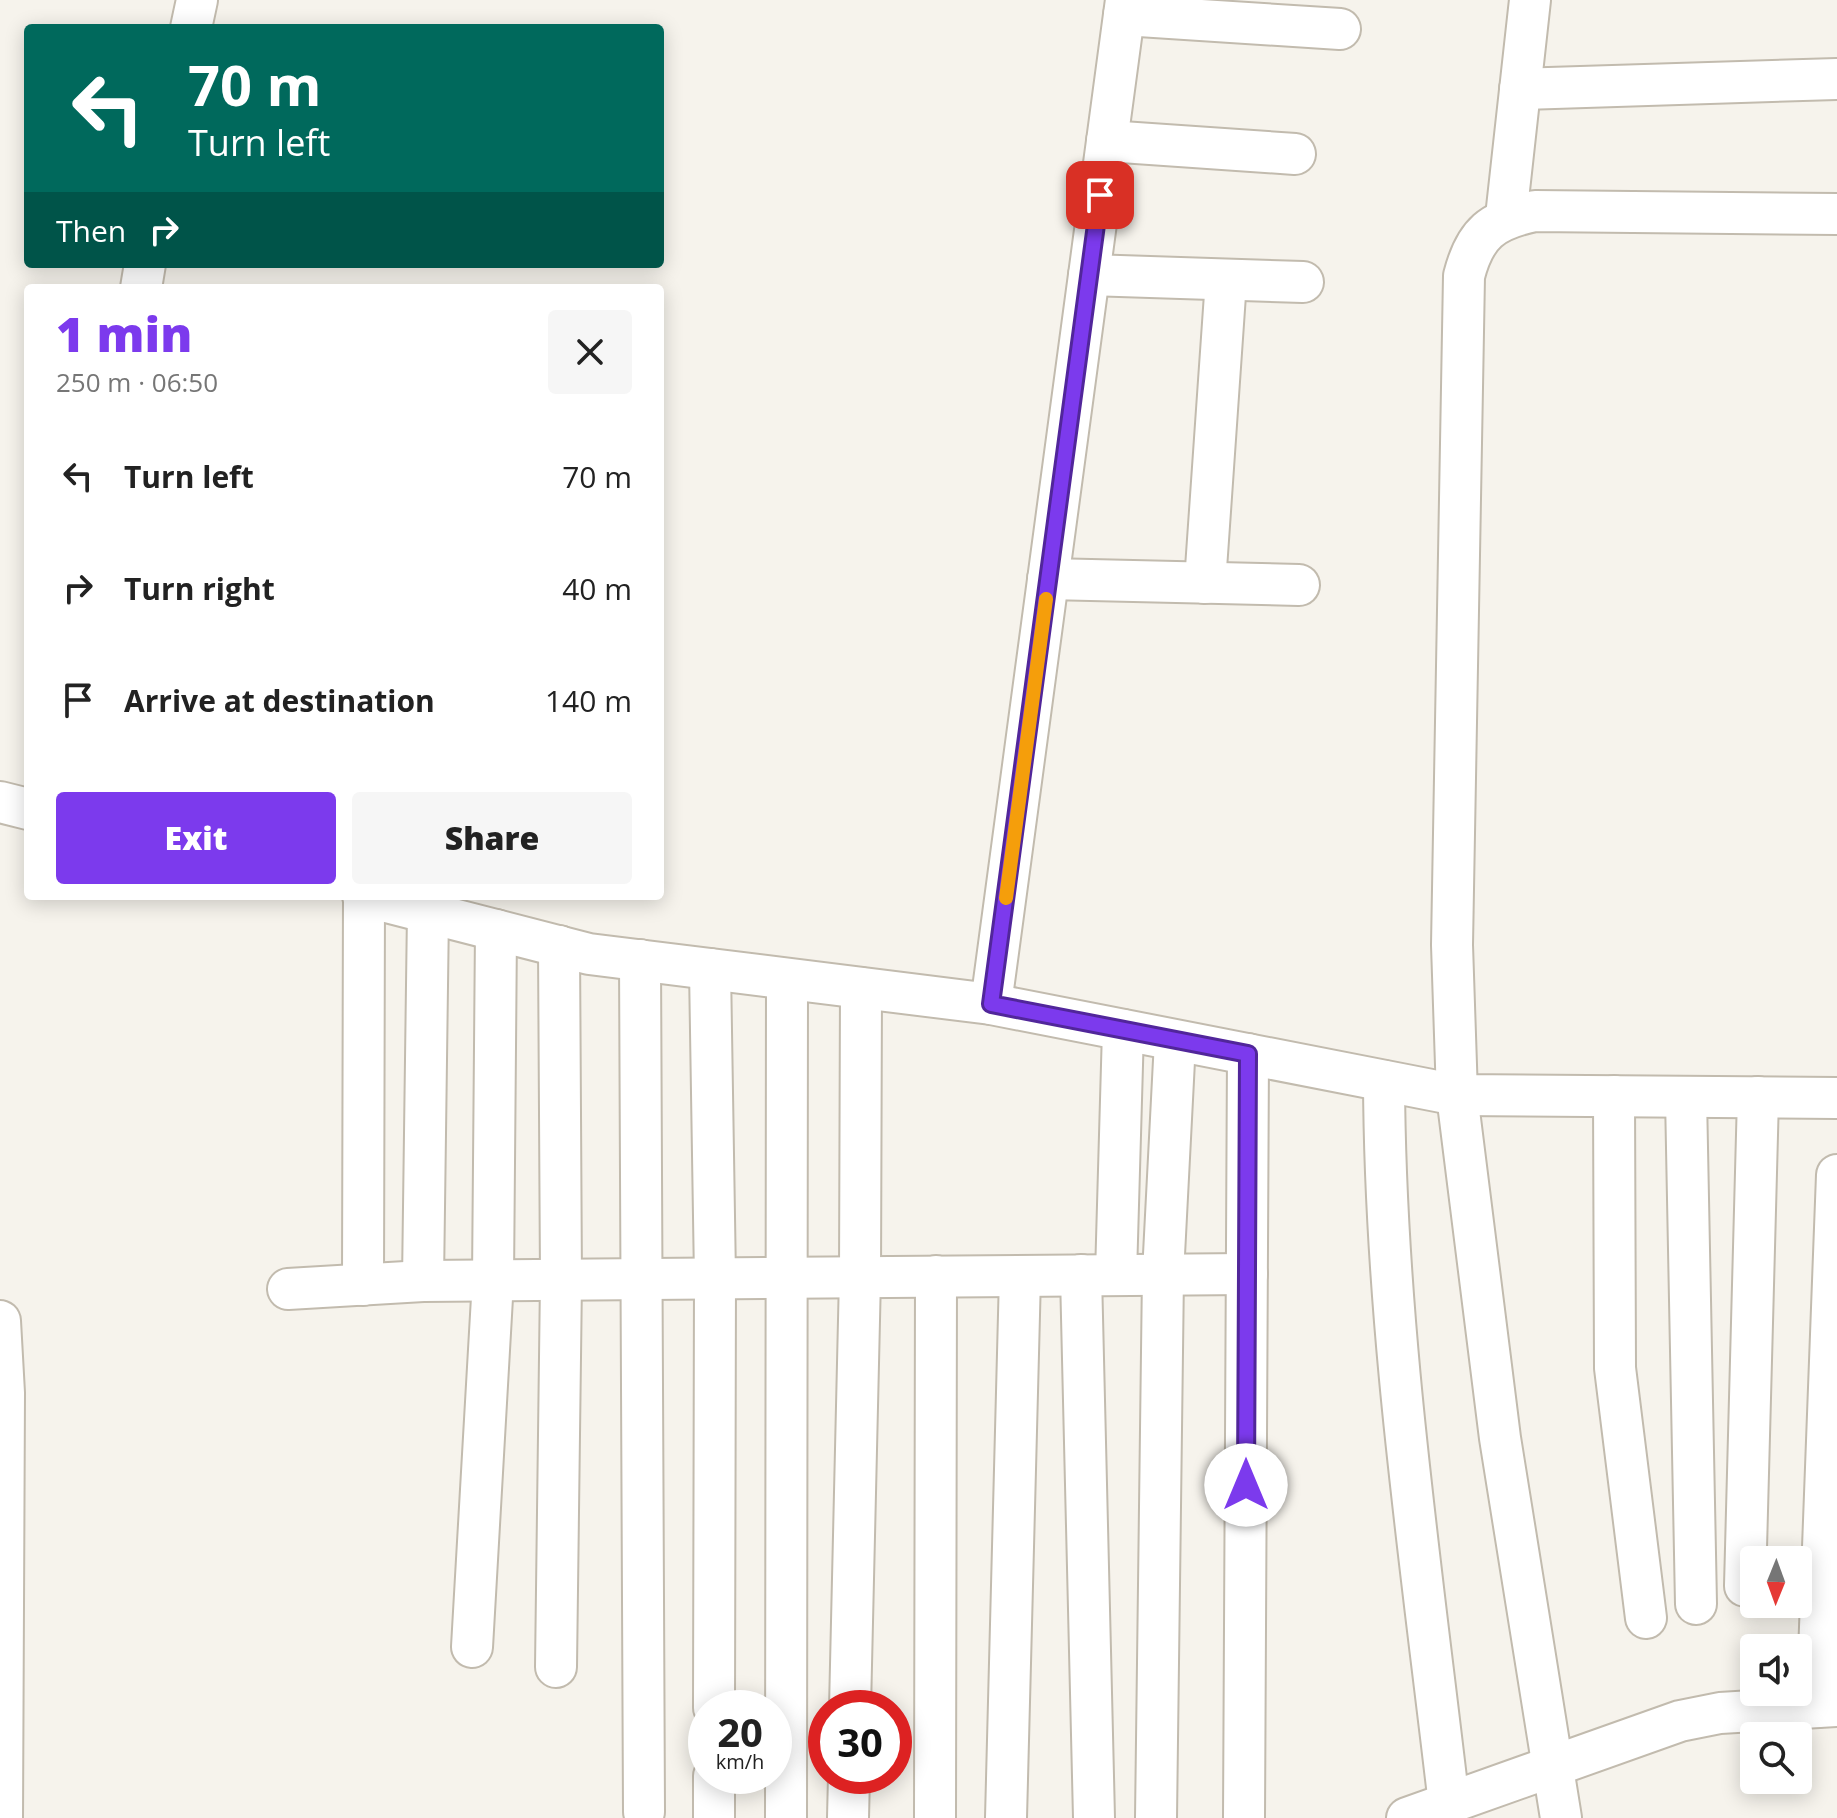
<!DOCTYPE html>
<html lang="en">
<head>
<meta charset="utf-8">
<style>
  body { margin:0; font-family:"Open Sans",sans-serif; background:#f6f6f6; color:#222; height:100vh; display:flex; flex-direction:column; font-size:30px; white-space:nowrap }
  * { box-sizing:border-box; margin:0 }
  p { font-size:26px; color:#767676 }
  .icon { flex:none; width:44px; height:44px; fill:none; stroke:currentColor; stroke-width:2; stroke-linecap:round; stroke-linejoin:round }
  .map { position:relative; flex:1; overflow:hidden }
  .details { position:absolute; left:24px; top:284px; width:640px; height:616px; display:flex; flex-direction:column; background:#fff; border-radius:8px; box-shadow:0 4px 20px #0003 }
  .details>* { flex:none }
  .banner { position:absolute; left:24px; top:24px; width:640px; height:244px; border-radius:8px; box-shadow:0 4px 20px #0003; background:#00695c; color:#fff; overflow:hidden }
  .needle { width:52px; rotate:181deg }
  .buttons { position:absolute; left:1740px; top:1546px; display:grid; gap:16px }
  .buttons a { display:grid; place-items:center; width:72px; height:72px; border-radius:8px; background:#fff; box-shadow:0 4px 20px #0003; font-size:40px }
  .speed { position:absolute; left:688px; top:1690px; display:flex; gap:16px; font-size:40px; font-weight:700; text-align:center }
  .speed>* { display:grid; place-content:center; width:104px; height:104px; border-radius:50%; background:#fff; box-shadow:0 4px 20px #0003; line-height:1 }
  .speed small { font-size:20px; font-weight:400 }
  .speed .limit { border:12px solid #d22; background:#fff; color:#111 }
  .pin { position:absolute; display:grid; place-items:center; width:68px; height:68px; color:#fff; margin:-34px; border-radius:16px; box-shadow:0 4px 12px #0006 }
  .me { position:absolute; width:88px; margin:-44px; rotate:0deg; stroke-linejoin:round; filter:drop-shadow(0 0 6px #0008) }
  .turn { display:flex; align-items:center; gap:28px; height:168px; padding:0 32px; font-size:36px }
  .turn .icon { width:104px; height:104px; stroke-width:2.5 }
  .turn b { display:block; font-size:56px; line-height:68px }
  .then { display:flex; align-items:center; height:76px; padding:0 32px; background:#0003; gap:16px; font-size:30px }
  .round { display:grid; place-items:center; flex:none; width:84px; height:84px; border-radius:8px; background:#f6f6f6 }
  .head { display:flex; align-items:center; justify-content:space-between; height:136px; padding:0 32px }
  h1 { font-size:48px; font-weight:800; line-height:60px; color:#7c3aed }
  .primary-button { display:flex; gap:16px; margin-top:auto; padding:16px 32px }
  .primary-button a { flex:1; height:92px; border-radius:8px; background:#7c3aed; color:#fff; font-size:32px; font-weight:800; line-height:92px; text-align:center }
  .primary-button a+a { background:#f6f6f6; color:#222 }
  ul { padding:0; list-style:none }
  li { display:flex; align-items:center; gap:24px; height:112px; padding:0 32px }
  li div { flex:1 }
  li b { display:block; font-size:30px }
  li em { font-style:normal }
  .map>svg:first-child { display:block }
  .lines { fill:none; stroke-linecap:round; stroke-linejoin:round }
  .minor-casing { stroke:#c2bbae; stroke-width:44 }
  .minor { stroke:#fff; stroke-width:40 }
  .route-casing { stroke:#51269a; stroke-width:20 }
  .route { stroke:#7c3aed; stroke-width:14 }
  .slow { stroke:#f59e0b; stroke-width:14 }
</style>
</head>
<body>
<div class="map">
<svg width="1837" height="1818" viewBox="0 0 1837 1818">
  <rect width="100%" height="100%" fill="#f6f3ec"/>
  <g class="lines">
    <defs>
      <g id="minor">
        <polyline points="1124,15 1340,29"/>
        <polyline points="191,28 197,0"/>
        <polyline points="1520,89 1837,79"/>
        <polyline points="1107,141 1295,154"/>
        <polyline points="1506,217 1530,0"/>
        <polyline points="1089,275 1303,282"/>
        <polyline points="141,288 145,264"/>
        <polyline points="1048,579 1299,585"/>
        <polyline points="1205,583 1226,280"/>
        <polyline points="0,802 28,809"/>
        <polyline points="363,896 589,954 991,1004 1126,0"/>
        <polyline points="640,960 644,1812"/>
        <polyline points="710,969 715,1278 714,1708"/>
        <polyline points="991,1004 1457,1095 1837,1098"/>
        <path d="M 1384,1081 C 1385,1323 1421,1563 1449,1804"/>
        <polyline points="1614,1096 1615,1368 1646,1618"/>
        <polyline points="1686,1097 1696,1604"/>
        <polyline points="1081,1275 1094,1818"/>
        <polyline points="1116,1275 1123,1030"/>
        <polyline points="423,1281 428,912"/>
        <polyline points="363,1285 364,896"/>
        <polyline points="288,1289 423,1281 1247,1274"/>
        <polyline points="0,1321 4,1393 2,1818"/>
        <polyline points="1745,1586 1758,1097"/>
        <polyline points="472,1647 493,1280 496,930"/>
        <polyline points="556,1667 561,1280 559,946"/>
        <polyline points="1817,1707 1837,1175"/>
        <polyline points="850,1708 860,1277 861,988"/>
        <polyline points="714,1818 714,1776"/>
        <polyline points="786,1818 787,979"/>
        <polyline points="848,1818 849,1776"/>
        <polyline points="935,1818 936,1276"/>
        <polyline points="1006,1818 1020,1276"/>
        <polyline points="1156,1818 1163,1274 1175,1041"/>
        <polyline points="1244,1818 1248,1054"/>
        <polyline points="1407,1818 1680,1721 1720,1713 1837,1706"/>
        <path d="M 1561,1818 L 1500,1438 L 1457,1095 L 1452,945 L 1464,276 C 1475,233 1492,220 1535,211 L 1837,214"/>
      </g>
    </defs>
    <use href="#minor" class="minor-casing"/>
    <use href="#minor" class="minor"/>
  </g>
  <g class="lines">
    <defs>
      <polyline id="route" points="1100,195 991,1004 1248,1054 1246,1485"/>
    </defs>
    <use href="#route" class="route-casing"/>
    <use href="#route" class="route"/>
    <polyline class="slow" points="1006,898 1046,599"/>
  </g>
</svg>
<div class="buttons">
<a><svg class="needle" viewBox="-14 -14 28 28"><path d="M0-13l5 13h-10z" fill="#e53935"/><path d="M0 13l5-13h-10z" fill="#767676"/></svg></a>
<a><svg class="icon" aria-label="sound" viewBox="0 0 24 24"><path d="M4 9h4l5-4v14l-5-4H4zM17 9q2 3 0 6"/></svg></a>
<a><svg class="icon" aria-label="search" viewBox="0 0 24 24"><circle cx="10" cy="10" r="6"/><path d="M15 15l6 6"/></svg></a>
</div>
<div class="speed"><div>20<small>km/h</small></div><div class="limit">30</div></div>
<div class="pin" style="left:1100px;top:195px;background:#d93025"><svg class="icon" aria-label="arrive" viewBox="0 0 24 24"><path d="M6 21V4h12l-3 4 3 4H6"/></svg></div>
<svg class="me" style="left:1246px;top:1485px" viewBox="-20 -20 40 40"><circle r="19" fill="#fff"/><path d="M0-13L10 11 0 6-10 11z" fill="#7c3aed"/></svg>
<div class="banner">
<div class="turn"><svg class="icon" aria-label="left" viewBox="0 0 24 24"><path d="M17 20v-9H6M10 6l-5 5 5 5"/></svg><div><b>70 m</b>Turn left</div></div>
<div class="then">Then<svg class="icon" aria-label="right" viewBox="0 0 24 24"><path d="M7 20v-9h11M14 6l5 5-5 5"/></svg></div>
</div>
<section class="details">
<div class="head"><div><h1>1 min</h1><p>250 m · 06:50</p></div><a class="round"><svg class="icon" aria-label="close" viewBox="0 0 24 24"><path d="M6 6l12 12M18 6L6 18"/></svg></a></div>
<ul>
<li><svg class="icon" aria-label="left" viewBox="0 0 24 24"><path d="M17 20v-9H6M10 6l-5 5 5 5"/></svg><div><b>Turn left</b></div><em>70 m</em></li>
<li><svg class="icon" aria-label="right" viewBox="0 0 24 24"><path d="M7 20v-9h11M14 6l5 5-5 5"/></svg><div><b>Turn right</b></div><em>40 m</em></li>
<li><svg class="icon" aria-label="arrive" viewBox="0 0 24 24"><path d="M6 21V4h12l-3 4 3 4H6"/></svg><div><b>Arrive at destination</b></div><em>140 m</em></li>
</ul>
<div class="primary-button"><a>Exit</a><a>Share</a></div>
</section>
</div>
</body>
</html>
